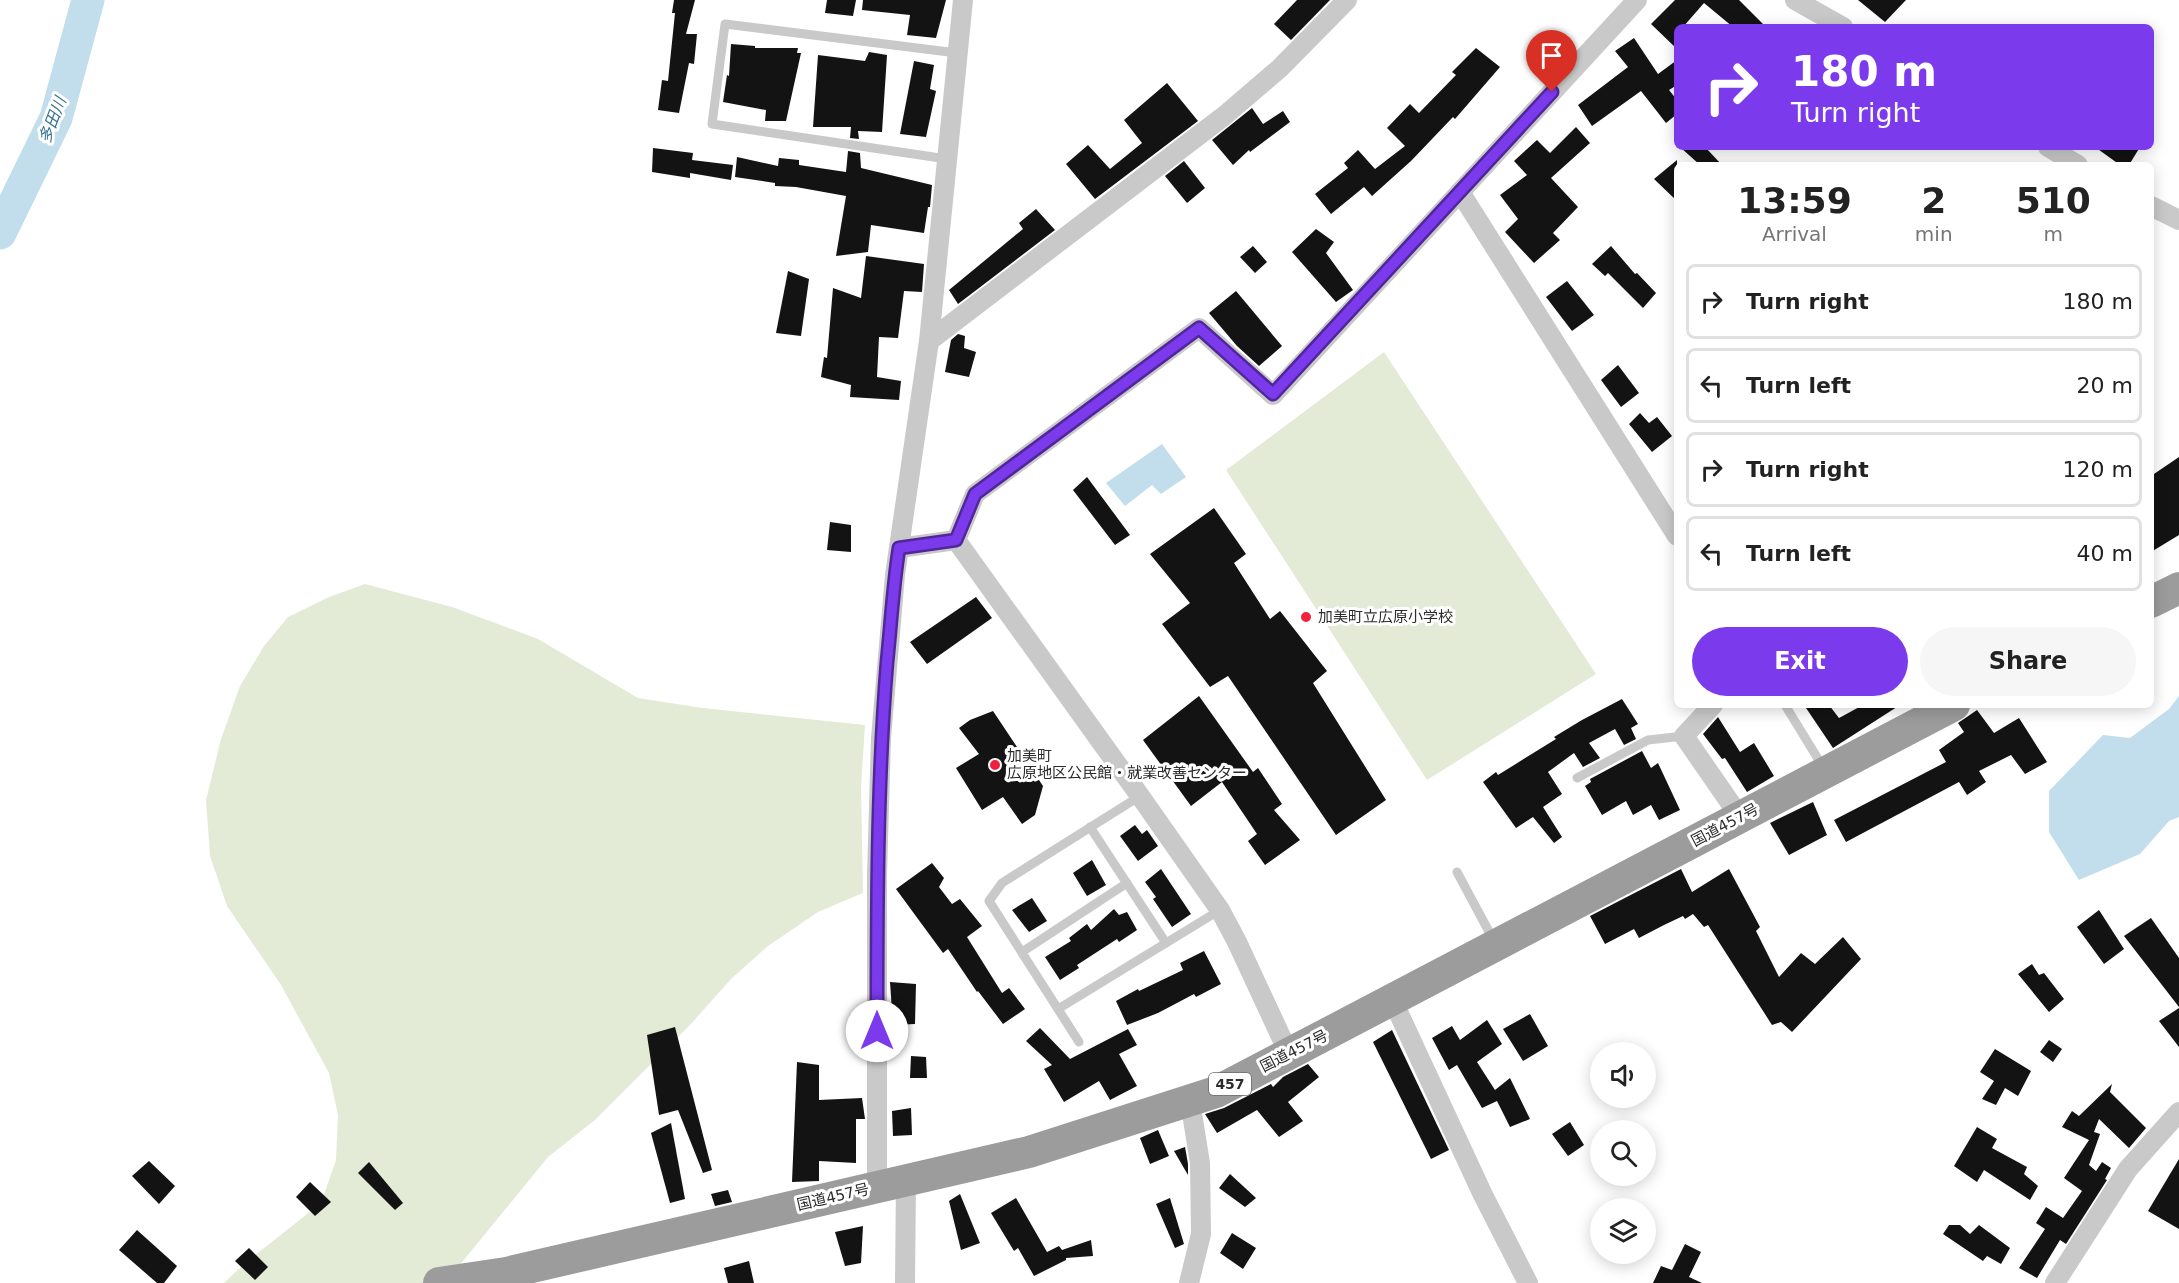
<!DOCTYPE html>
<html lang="en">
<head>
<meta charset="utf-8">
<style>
  body { margin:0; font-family:"DejaVu Sans","Noto Sans JP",sans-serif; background:#f6f6f6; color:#222; height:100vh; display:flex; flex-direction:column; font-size:22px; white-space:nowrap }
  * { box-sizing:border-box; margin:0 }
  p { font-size:20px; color:#767676 }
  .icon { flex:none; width:33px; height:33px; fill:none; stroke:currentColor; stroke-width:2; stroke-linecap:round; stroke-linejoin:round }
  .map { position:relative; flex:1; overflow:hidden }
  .panel { position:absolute; left:1674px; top:162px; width:480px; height:546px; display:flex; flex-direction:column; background:#fff; border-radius:9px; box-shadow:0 3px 15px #0003 }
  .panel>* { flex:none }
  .hud { position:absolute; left:1674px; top:24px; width:480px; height:126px; border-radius:9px; box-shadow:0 3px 15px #0003; background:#7c3aed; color:#fff; overflow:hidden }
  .controls { position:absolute; left:1590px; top:1042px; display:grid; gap:12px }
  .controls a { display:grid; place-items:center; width:66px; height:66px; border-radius:50%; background:#fff; box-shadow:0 3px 15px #0003; font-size:30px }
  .pin { position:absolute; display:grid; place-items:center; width:51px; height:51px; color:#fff; margin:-62px -26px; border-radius:50% 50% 50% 0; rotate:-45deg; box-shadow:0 0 6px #0007 }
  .pin .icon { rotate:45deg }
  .me { position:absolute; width:66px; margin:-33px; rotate:0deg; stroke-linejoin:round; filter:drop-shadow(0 0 4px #0008) }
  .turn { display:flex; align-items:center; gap:21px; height:126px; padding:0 18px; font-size:27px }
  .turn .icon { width:78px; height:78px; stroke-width:2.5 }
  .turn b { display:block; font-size:42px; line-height:51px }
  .eta { display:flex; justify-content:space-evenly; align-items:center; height:102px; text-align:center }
  .eta b { font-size:36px; font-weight:700; line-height:42px }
  .cta { display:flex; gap:12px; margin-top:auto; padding:12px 18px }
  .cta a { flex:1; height:69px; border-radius:36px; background:#7c3aed; color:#fff; font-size:24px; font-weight:700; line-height:69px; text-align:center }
  .cta a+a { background:#f6f6f6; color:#222 }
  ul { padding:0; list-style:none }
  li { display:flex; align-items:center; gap:18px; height:75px; margin:0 12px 9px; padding:0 6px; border:3px solid #e0e0e0; border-radius:9px }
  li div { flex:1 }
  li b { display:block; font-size:22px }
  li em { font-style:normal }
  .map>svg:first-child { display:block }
  .green { fill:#e3ebd7 }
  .water { fill:#c2deec }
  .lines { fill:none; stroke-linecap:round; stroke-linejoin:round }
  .river { stroke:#c2deec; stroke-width:33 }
  .building { fill:#131313 }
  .service { stroke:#c9c9c9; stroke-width:9 }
  .minor { stroke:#c9c9c9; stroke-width:20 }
  .trunk { stroke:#9c9c9c; stroke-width:32 }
  .route-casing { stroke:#51269a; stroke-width:15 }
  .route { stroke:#7c3aed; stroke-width:10 }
  .poi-dot { fill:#ef213d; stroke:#fff; stroke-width:2 }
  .labels { text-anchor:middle; stroke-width:6; stroke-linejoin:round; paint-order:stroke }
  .shield { fill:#fff; stroke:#6b6b6b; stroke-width:1.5 }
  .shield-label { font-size:14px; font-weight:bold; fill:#2c2c2c }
  .poi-label { font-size:15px; fill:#2c2c2c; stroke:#fff; text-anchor:start }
  .street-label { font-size:15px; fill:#2c2c2c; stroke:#fff }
  .water-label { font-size:16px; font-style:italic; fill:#367391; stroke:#fff }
</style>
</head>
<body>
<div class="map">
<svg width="2179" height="1283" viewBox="0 0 2179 1283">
  <rect width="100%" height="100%" fill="#fff"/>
  <g class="green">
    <polygon points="1384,352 1596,674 1427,780 1226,470"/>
    <polygon points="365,584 452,607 538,639 638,698 703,708 865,725 861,787 863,893 818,912 768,946 731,979 690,1025 595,1120 548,1157 445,1283 224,1283 245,1263 321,1203 336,1160 338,1115 329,1073 281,985 227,906 210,856 206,800 221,739 240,686 264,646 288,617 329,597"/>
  </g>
  <g class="water">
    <polygon points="1162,444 1186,477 1161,494 1152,485 1125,506 1106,483"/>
    <polygon points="2179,696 2179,817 2169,821 2140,854 2079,880 2049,832 2049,791 2103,735 2130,738 2169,709"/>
  </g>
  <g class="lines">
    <polyline class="river" points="0,233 56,118 88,0"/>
  </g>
  <g class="building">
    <polygon points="674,0 695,0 686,34 697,34 694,64 689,63 679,113 658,110 662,80 668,81 675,13 672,13"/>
    <polygon points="827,0 856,0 853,16 825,13"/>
    <polygon points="863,0 946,0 936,38 907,35 910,15 862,10"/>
    <polygon points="1297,0 1330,0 1291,40 1274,24"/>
    <polygon points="1675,0 1739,0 1766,27 1733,27 1704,3 1683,27 1677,27 1677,49 1651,24"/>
    <polygon points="1858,0 1906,0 1885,22"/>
    <polygon points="1634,38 1658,74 1677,60 1677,85 1669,90 1677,100 1677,114 1666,123 1641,91 1592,126 1578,105 1628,67 1615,51"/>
    <polygon points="731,44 755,46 755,48 798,48 797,53 801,53 786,121 765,121 766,110 723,102 727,75 729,76"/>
    <polygon points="1476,48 1500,67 1455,119 1453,117 1411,161 1372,196 1364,187 1331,214 1315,194 1348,168 1344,163 1358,150 1375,169 1405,146 1387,128 1410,104 1419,113 1456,75 1452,72"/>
    <polygon points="869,52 887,55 882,132 858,131 859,139 850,138 851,127 813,127 818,55 865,61"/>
    <polygon points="914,61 934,65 930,89 936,91 926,137 900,134"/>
    <polygon points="1167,83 1198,121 1095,199 1066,164 1088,145 1110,169 1142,143 1124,120"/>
    <polygon points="1252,108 1263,124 1283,111 1290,122 1250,152 1249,150 1233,165 1212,140"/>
    <polygon points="1576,127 1590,143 1551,178 1578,207 1553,233 1560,240 1534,263 1505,232 1518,219 1500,195 1527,175 1514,161 1537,140 1550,153"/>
    <polygon points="1680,147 1705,147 1722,165 1700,165"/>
    <polygon points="2095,147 2140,147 2129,165 2120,165"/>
    <polygon points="653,148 693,153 692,160 733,165 731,180 690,173 690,178 652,172"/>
    <polygon points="848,151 860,153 861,168 932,185 930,207 928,207 924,233 871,225 868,252 836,256 846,196 796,187 775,186 775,183 735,177 737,157 778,166 779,158 799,160 799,165 846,172"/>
    <polygon points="1677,160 1677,201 1654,179"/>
    <polygon points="1184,161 1205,188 1187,203 1165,176"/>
    <polygon points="1036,209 1055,230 958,304 949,290 1023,229 1019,223"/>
    <polygon points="1316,229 1334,242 1326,253 1353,290 1336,302 1292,252"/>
    <polygon points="1253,246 1267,262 1255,273 1240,257"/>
    <polygon points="1611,246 1635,274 1637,273 1656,293 1643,308 1608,273 1605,276 1592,264"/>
    <polygon points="866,256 924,264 922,292 904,291 898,338 879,337 877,377 901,381 899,400 850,397 851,385 821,377 824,357 827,358 833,288 861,298"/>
    <polygon points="788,271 809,279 801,336 776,333"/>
    <polygon points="1567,281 1594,315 1572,331 1546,297"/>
    <polygon points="1236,291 1282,346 1259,366 1237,346 1209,313"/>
    <polygon points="958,334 965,336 964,348 976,352 969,377 945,372 951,340"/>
    <polygon points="1618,365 1639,393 1621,407 1601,380"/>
    <polygon points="1640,413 1649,423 1657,417 1672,436 1652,452 1629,424"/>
    <polygon points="2179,457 2179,535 2151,552 2151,476"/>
    <polygon points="1087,477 1130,535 1115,545 1073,490"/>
    <polygon points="1214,508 1246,554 1234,563 1270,619 1280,611 1327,671 1313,683 1386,800 1336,835 1228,676 1210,687 1162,624 1190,603 1150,554"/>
    <polygon points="830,522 851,525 851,552 827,550"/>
    <polygon points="976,597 992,618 927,664 910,642"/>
    <polygon points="1199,696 1253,772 1258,768 1282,804 1274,810 1300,840 1265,865 1248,841 1257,834 1222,782 1191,806 1143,740"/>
    <polygon points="1622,699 1638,724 1631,728 1636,739 1624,745 1615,729 1589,743 1600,758 1583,767 1574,753 1548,772 1562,794 1543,807 1562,837 1554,843 1533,817 1516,828 1483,782 1496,772 1498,775 1556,739 1554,737 1582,720"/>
    <polygon points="1804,705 1829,705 1839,718 1863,705 1900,705 1833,748"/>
    <polygon points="1977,710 1994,733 2019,718 2047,762 2025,774 2011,755 1979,771 1986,782 1967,795 1959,782 1846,842 1834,820 1946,762 1939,750 1964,732 1958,723"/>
    <polygon points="993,711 1043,786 1035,815 1022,824 1003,797 982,810 956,768 979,754 959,728 970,720"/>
    <polygon points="1718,717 1740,752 1754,743 1774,776 1747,792 1725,758 1722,759 1703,734"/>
    <polygon points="1642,751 1651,768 1658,763 1680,810 1659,820 1651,805 1633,815 1626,801 1602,815 1585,786 1591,782 1590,779"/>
    <polygon points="1813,802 1827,835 1789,855 1770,823"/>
    <polygon points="1135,825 1142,834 1147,830 1158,846 1138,861 1120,836"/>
    <polygon points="1092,860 1106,885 1087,896 1073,873"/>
    <polygon points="932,863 944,878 939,887 952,904 960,899 982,926 967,937 1002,993 1009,988 1025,1009 1003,1024 978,991 977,992 948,949 943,953 896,889"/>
    <polygon points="1161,869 1191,914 1172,927 1153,899 1156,897 1145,882"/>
    <polygon points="1681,869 1692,892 1729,869 1760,927 1756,931 1779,977 1801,953 1815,964 1843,937 1861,959 1792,1032 1781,1022 1772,1025 1708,925 1704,927 1693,914 1685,919 1683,916 1664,925 1639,938 1634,929 1605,944 1590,916"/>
    <polygon points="1032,898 1047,921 1029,932 1012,910"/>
    <polygon points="1114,909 1119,915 1127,912 1137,930 1119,942 1117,939 1077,965 1079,968 1060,980 1045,957 1071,941 1069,938 1087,924 1091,930"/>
    <polygon points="2099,910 2124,949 2104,964 2077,927"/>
    <polygon points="2151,918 2179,958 2179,1007 2124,936"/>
    <polygon points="1204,951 1221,984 1196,997 1194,994 1158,1013 1127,1025 1116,1001 1138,989 1139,991 1183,970 1180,963"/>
    <polygon points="2032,964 2039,975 2044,973 2064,999 2049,1012 2018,974"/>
    <polygon points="890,982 916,984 915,1024 893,1025"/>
    <polygon points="2179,1008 2179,1047 2159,1021"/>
    <polygon points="1530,1014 1548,1046 1523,1061 1503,1029"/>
    <polygon points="1487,1020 1502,1044 1477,1062 1495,1090 1510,1078 1530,1119 1510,1127 1497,1101 1482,1108 1457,1065 1449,1070 1432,1038 1452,1026 1460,1040"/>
    <polygon points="675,1027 712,1170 703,1173 678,1110 659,1115 647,1035"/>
    <polygon points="1040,1028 1070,1059 1128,1029 1137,1045 1119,1054 1137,1086 1110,1100 1099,1081 1064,1102 1044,1069 1052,1065 1026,1041"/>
    <polygon points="1392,1030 1449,1150 1431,1159 1373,1042"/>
    <polygon points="2049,1040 2062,1049 2053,1062 2040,1052"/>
    <polygon points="1995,1049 2031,1071 2018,1096 2005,1088 1996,1105 1982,1099 1994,1081 1980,1072"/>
    <polygon points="911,1056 926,1057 927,1078 910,1078"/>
    <polygon points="797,1062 819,1065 819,1100 862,1098 865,1119 856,1119 856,1163 819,1161 819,1181 792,1182"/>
    <polygon points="1308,1064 1319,1077 1288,1102 1303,1121 1279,1137 1257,1110 1217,1133 1205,1114 1224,1108 1271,1084 1273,1087 1283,1077"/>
    <polygon points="2112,1084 2110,1092 2146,1128 2129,1148 2099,1119 2094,1132 2100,1134 2089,1165 2096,1171 2102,1162 2111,1168 2105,1179 2107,1180 2066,1244 2060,1240 2037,1278 2019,1268 2045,1229 2036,1223 2046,1207 2063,1218 2082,1191 2064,1178 2089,1140 2062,1127 2072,1111 2079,1116"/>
    <polygon points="911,1108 912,1135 893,1136 892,1111"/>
    <polygon points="1570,1122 1584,1145 1568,1156 1552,1134"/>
    <polygon points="671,1123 685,1199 670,1203 651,1133"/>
    <polygon points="1977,1127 1997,1139 1992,1148 2027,1167 2024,1174 2038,1186 2030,1200 1984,1170 1977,1182 1954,1166"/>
    <polygon points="1158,1130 1169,1156 1150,1164 1140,1138"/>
    <polygon points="1185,1147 1188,1164 1188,1175 1174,1151"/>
    <polygon points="2179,1159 2179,1229 2148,1211"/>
    <polygon points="149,1161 175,1186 159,1204 132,1176"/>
    <polygon points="369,1162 403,1203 395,1210 358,1173"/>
    <polygon points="1230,1174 1256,1198 1245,1207 1219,1188"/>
    <polygon points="310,1182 331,1202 315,1216 296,1197"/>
    <polygon points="728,1190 732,1202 715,1206 711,1194"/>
    <polygon points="960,1194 980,1243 961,1250 949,1201"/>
    <polygon points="1016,1198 1047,1252 1059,1246 1062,1250 1091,1240 1093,1256 1066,1258 1066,1260 1034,1276 1018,1248 1014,1251 991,1213"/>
    <polygon points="1170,1198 1184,1244 1175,1248 1156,1204"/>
    <polygon points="1949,1225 1960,1225 1970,1234 1979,1225 2010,1248 2001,1264 1987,1256 1983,1261 1943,1234"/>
    <polygon points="863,1226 861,1263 845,1266 835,1232"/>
    <polygon points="137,1230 177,1266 164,1283 157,1283 119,1250"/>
    <polygon points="1232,1233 1256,1248 1243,1269 1220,1253"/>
    <polygon points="1685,1244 1701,1252 1689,1277 1702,1283 1653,1283 1661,1266 1672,1270"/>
    <polygon points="249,1248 268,1267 255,1280 235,1261"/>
    <polygon points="749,1261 754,1283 728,1283 724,1268"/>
  </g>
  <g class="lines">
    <g class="service">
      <polyline points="947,159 712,124 725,24 957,53"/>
      <polyline points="1785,705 1823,767"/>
      <polyline points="1577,778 1648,740 1684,736"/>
      <polyline points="1090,827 1166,943"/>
      <polyline points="1457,872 1494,941"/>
      <polyline points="1022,952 1127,883"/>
      <polyline points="1058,1009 1220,910"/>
      <polyline points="1079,1042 989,901 1002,883 1140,796"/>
    </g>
    <g class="minor">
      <polyline points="1795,0 1843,27"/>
      <polyline points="2048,147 2078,165"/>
      <polyline points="1460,192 1677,536"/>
      <polyline points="2151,206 2179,220"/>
      <polyline points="929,341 1224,116 1280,68 1347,0"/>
      <polyline points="956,540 975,494 1199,328 1273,395 1637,0"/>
      <polyline points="899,548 956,540 1140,796 1220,910 1237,942 1289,1054"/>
      <polyline points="1713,705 1684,736 1740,817"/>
      <polyline points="1393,1001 1483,1195 1528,1283"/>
      <polyline points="877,1187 877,875 881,738 895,575 929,341 963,0"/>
      <polyline points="905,1283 906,1180"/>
      <polyline points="1189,1283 1201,1234 1200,1163 1190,1101"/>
      <polyline points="2055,1283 2128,1169 2179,1112"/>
    </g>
    <g class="trunk">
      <polyline points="2151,602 2179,588"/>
      <polyline points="439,1283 506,1273 1029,1152 1216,1092 1954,705"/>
    </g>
  </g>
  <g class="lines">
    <defs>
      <path id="route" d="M 877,1031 C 877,908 877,784 887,662 C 891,624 893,586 899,548 L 956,540 L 975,494 L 1199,328 L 1273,394 L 1552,92"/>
    </defs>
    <use href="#route" class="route-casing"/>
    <use href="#route" class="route"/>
  </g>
  <g class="poi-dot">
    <circle cx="1306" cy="617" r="6"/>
    <circle cx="995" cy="765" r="6"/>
  </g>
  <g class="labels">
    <rect class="shield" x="1209" y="1073" width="42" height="22" rx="4.5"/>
    <g class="shield-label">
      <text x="1230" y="1089">457</text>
    </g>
    <g class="poi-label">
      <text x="1318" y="622">加美町立広原小学校</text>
      <text x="1007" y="761">加美町<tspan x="1007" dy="17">広原地区公民館・就業改善センター</tspan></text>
    </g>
    <g class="street-label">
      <text transform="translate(1725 825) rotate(-28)" y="5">国道457号</text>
      <text transform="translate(1294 1051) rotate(-27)" y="5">国道457号</text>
      <text transform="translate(833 1197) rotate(-13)" y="5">国道457号</text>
    </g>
    <g class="water-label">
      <text transform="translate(52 120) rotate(-69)" y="6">多田川</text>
    </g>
  </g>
</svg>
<div class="controls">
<a><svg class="icon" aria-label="sound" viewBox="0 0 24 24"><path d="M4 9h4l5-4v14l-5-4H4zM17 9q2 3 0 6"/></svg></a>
<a><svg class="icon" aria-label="search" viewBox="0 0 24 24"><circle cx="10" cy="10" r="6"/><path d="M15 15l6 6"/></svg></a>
<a><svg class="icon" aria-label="layers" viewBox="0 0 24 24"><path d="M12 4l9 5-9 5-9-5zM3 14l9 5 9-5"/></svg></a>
</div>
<div class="pin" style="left:1552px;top:92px;background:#d93025"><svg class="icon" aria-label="arrive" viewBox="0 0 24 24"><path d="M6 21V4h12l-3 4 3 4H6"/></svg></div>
<svg class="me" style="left:877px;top:1031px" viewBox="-20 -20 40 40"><circle r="19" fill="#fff"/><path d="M0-13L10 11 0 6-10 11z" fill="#7c3aed"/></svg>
<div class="hud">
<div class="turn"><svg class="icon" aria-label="right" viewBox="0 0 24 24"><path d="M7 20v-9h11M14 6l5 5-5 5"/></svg><div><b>180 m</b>Turn right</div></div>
</div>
<section class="panel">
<div class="eta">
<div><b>13:59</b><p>Arrival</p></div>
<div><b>2</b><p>min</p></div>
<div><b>510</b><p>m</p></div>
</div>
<ul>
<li><svg class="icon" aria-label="right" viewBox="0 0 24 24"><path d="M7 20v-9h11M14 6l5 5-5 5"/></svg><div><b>Turn right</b></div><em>180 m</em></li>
<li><svg class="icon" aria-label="left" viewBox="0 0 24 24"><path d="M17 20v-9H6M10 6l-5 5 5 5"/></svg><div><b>Turn left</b></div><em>20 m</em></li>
<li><svg class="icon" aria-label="right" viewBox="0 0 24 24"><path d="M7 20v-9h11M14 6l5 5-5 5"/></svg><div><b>Turn right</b></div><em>120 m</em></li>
<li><svg class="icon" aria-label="left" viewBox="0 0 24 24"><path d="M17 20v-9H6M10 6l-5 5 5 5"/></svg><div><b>Turn left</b></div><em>40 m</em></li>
</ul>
<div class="cta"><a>Exit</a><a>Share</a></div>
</section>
</div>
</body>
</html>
